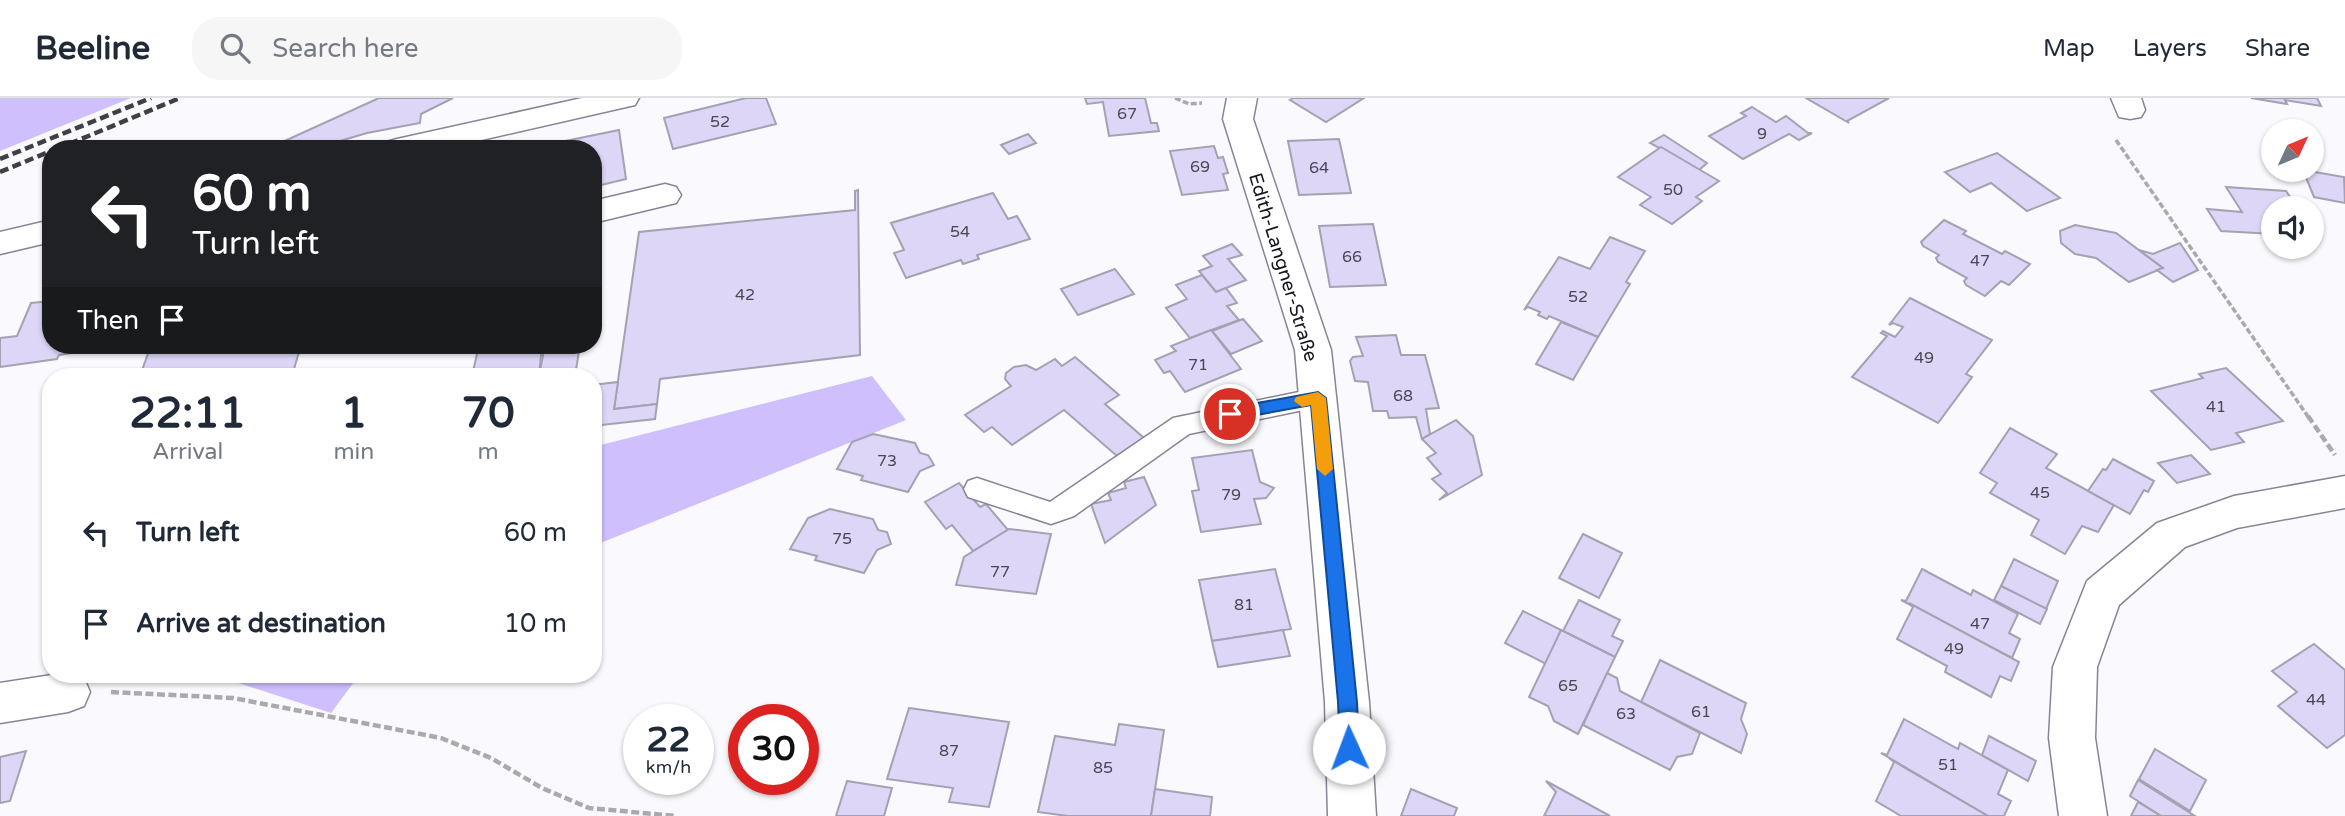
<!DOCTYPE html>
<html lang="en">
<head>
<meta charset="utf-8">
<style>
  body { margin:0; font-family:"Varela Round",sans-serif; background:#f6f6f7; color:#1f2937; height:100vh; display:flex; flex-direction:column; font-size:26px; white-space:nowrap }
  * { box-sizing:border-box; margin:0 }
  p { font-size:23px; color:#747a83 }
  .icon { flex:none; width:38px; height:38px; fill:none; stroke:currentColor; stroke-width:2; stroke-linecap:round; stroke-linejoin:round }
  .map { position:relative; flex:1; overflow:hidden }
  .sheet { position:absolute; left:42px; top:270px; width:560px; height:315px; display:flex; flex-direction:column; background:#fff; border-radius:28px; box-shadow:0 2px 5px #0004 }
  .sheet>* { flex:none }
  .hud { position:absolute; left:42px; top:42px; width:560px; height:214px; border-radius:28px; box-shadow:0 2px 5px #0004; background:#202124; color:#fff; overflow:hidden }
  .needle { width:46px; rotate:46deg }
  .fabs { position:absolute; left:2261px; top:21px; display:grid; gap:14px }
  .fabs a { display:grid; place-items:center; width:63px; height:63px; border-radius:50%; background:#fff; box-shadow:0 2px 5px #0004; font-size:35px }
  .speed { position:absolute; left:623px; top:606px; display:flex; gap:14px; font-size:35px; font-weight:700; text-align:center }
  .speed>* { display:grid; place-content:center; width:91px; height:91px; border-radius:50%; background:#fff; box-shadow:0 2px 5px #0004; line-height:1 }
  .speed small { font-size:18px; font-weight:400 }
  .speed .limit { border:10px solid #d22; background:#fff; color:#111 }
  .pin { position:absolute; display:grid; place-items:center; width:60px; height:60px; color:#fff; margin:-30px; border:4px solid #fff; border-radius:50%; box-shadow:0 2px 7px #0007 }
  .me { position:absolute; width:77px; margin:-38px; rotate:358deg; stroke-linejoin:round; filter:drop-shadow(0 0 5px #0008) }
  .turn { display:flex; align-items:center; gap:24px; height:147px; padding:0 35px; font-size:32px }
  .turn .icon { width:91px; height:91px; stroke-width:2.5 }
  .turn b { display:block; font-size:49px; line-height:60px }
  .then { display:flex; align-items:center; height:66px; padding:0 35px; background:#0003; gap:14px; font-size:26px }
  .eta { display:flex; justify-content:space-evenly; align-items:center; height:119px; text-align:center }
  .eta b { font-size:42px; font-weight:700; line-height:49px }
  ul { padding:0; list-style:none }
  li { display:flex; align-items:center; gap:21px; height:91px; padding:0 35px }
  li div { flex:1 }
  li b { display:block; font-size:26px }
  li em { font-style:normal }
  header { display:flex; align-items:center; gap:42px; box-sizing:border-box; height:98px; padding:0 35px; background:#fff; border-bottom:2px solid #e0e1e3 }
  header strong { font-size:33px }
  nav { display:flex; gap:38px; margin-inline-start:auto; font-size:24px }
  .search { width:490px; height:63px; background:#f6f6f7; display:flex; align-items:center; gap:18px; box-sizing:border-box; padding:0 24px; border-radius:28px; color:#747a83; font-size:26px }
  .map>svg:first-child { display:block }
  .green { fill:#cfbffc }
  .building { fill:#ded6f7; stroke:#a5a1b2; stroke-width:2 }
  .lines { fill:none; stroke-linecap:round; stroke-linejoin:round }
  .lane-casing { stroke:#888495; stroke-width:3 }
  .street-casing { stroke:#888495; stroke-width:3 }
  .secondary-casing { stroke:#888495; stroke-width:3 }
  .path-far1 { stroke:#aba9ae; stroke-width:3.5; stroke-dasharray:6 2.5; stroke-linecap:butt }
  .path { stroke:#aba9ae; stroke-width:4.5; stroke-dasharray:8 3.5; stroke-linecap:butt }
  .lane { fill:#fff; fill-rule:evenodd }
  .street { fill:#fff; fill-rule:evenodd }
  .secondary { fill:#fff; fill-rule:evenodd }
  .rail { stroke:#413f45; stroke-width:4.5; stroke-dasharray:9 4.5; stroke-linecap:butt }
  .route { fill:#1a73e8; stroke:#114b97; stroke-width:2 }
  .slow { fill:#f59e0b }
  .labels { text-anchor:middle; stroke-width:5; stroke-linejoin:round; paint-order:stroke }
  .number-label { font-size:16px; fill:#4a4754 }
  .street-label { font-size:19px; fill:#19171e; stroke:#fff }
</style>
</head>
<body>
<header>
<strong>Beeline</strong>
<div class="search"><svg class="icon" aria-label="search" viewBox="0 0 24 24"><circle cx="10" cy="10" r="6"/><path d="M15 15l6 6"/></svg>Search here</div>
<nav><a>Map</a><a>Layers</a><a>Share</a></nav>
</header>
<div class="map">
<svg width="2345" height="718" viewBox="0 0 2345 718">
  <rect width="100%" height="100%" fill="#faf9fd"/>
  <g class="green">
    <polygon points="0,0 131,0 0,53"/>
    <polygon points="872,278 906,322 593,448 593,349"/>
    <polygon points="211,576 360,576 331,615"/>
  </g>
  <g class="building">
    <polygon points="453,0 421,16 420,25 367,35 313,51 267,51 379,0"/>
    <polygon points="746,0 766,0 776,26 673,51 664,20"/>
    <polygon points="1085,0 1145,0 1151,25 1157,25 1159,33 1109,38 1103,4 1087,6"/>
    <polygon points="1293,0 1364,0 1326,24 1290,2"/>
    <polygon points="1806,0 1889,0 1847,23 1849,25"/>
    <polygon points="2251,0 2317,0 2321,8 2285,2 2287,6"/>
    <polygon points="1752,9 1776,24 1786,18 1808,35 1812,35 1799,42 1789,36 1743,61 1709,38 1746,18 1741,15"/>
    <polygon points="619,32 626,81 593,89 593,51 526,51"/>
    <polygon points="1028,36 1036,45 1009,56 1001,47"/>
    <polygon points="1664,37 1707,65 1699,72 1650,45"/>
    <polygon points="1339,41 1351,95 1299,97 1288,43"/>
    <polygon points="1214,48 1218,60 1223,59 1228,75 1223,76 1228,92 1182,97 1170,53"/>
    <polygon points="1661,49 1719,83 1696,99 1702,103 1672,126 1640,107 1651,99 1618,79"/>
    <polygon points="1997,55 2060,100 2027,113 1991,85 1970,94 1945,74"/>
    <polygon points="2303,72 2344,79 2345,105 2314,99"/>
    <polygon points="2226,89 2286,93 2298,110 2273,110 2273,136 2221,133 2207,111 2242,114"/>
    <polygon points="858,92 860,257 660,281 657,306 614,311 639,134 855,112 855,93"/>
    <polygon points="993,95 1008,121 1017,118 1030,141 977,157 979,161 963,166 961,162 906,180 894,155 904,152 891,125"/>
    <polygon points="1944,122 1966,133 1963,136 2002,156 2005,153 2030,166 2009,187 2001,183 1985,198 1966,187 1964,183 1967,180 1938,164 1936,160 1939,157 1923,148 1921,144"/>
    <polygon points="1373,126 1386,187 1330,189 1319,128"/>
    <polygon points="2075,127 2116,135 2163,170 2129,184 2096,160 2075,156 2061,145 2060,133"/>
    <polygon points="1610,139 1645,153 1626,184 1630,186 1598,239 1549,218 1547,221 1538,217 1540,214 1528,209 1524,212 1559,159 1590,171"/>
    <polygon points="2180,145 2198,172 2173,184 2157,172 2163,170 2139,152 2153,156"/>
    <polygon points="1232,146 1242,157 1228,161 1246,182 1216,194 1199,173 1212,168 1203,158"/>
    <polygon points="1115,171 1134,196 1078,217 1061,191"/>
    <polygon points="1202,177 1216,194 1226,190 1237,205 1227,208 1239,222 1190,240 1166,210 1187,201 1176,187"/>
    <polygon points="1910,200 1992,242 1966,276 1972,279 1938,325 1852,279 1887,238 1881,235 1883,233 1895,239 1903,229 1893,225 1889,227"/>
    <polygon points="51,203 51,247 114,248 59,257 57,261 0,269 0,240 17,238 31,205"/>
    <polygon points="1243,221 1262,243 1231,256 1212,233"/>
    <polygon points="1561,224 1598,239 1573,282 1536,266"/>
    <polygon points="1211,232 1241,271 1185,294 1170,273 1164,275 1155,262 1176,253 1171,248"/>
    <polygon points="1396,237 1401,257 1425,257 1439,310 1426,311 1430,336 1422,341 1416,319 1389,320 1387,313 1373,313 1368,284 1355,283 1350,263 1353,259 1363,258 1356,239"/>
    <polygon points="151,247 301,247 292,278 140,278"/>
    <polygon points="479,247 542,247 539,278 472,278"/>
    <polygon points="545,247 580,247 575,278 539,278"/>
    <polygon points="1075,259 1119,297 1105,306 1144,340 1117,358 1064,312 1012,347 992,329 984,334 965,317 1011,288 1005,281 1006,275 1014,269 1026,267 1036,272 1055,261 1062,268"/>
    <polygon points="2226,270 2283,323 2236,335 2244,344 2211,352 2151,293 2203,280 2199,276"/>
    <polygon points="618,284 614,311 657,306 655,321 593,328 593,287"/>
    <polygon points="1456,322 1473,338 1482,377 1439,402 1447,395 1432,381 1441,376 1427,360 1436,355 1422,341"/>
    <polygon points="2010,330 2057,356 2046,370 2114,407 2098,434 2082,428 2065,456 2031,437 2039,422 1990,395 1997,385 1980,375"/>
    <polygon points="873,336 915,345 920,355 928,357 934,367 920,373 908,394 861,382 863,378 837,371 852,344"/>
    <polygon points="1252,352 1260,384 1274,390 1266,400 1254,401 1261,426 1201,434 1192,393 1199,392 1192,360"/>
    <polygon points="2191,357 2210,376 2177,385 2158,365"/>
    <polygon points="2113,361 2154,383 2148,394 2144,392 2130,416 2088,393 2103,371 2106,372"/>
    <polygon points="1144,379 1156,407 1105,445 1091,406 1111,402 1108,395 1126,390 1124,384"/>
    <polygon points="959,385 980,409 986,406 1008,432 973,453 952,427 946,431 925,404"/>
    <polygon points="830,411 873,421 878,432 887,434 891,446 877,452 864,475 815,462 817,458 790,451 808,420"/>
    <polygon points="1009,431 1051,436 1036,496 956,487 964,459"/>
    <polygon points="1583,436 1622,455 1599,500 1559,480"/>
    <polygon points="2014,461 2058,483 2046,511 2001,488"/>
    <polygon points="1275,471 1291,531 1212,543 1199,482"/>
    <polygon points="1922,471 1971,497 1973,492 2018,516 2009,535 2020,541 2012,560 1901,502 1906,503"/>
    <polygon points="2001,488 2047,511 2040,526 1994,502"/>
    <polygon points="1579,502 1620,522 1612,538 1623,543 1615,559 1563,533"/>
    <polygon points="1909,505 2019,564 2011,583 2000,578 1991,599 1945,574 1947,568 1897,541 1913,509"/>
    <polygon points="1523,513 1561,532 1546,566 1505,545"/>
    <polygon points="1283,532 1290,558 1218,569 1212,543"/>
    <polygon points="1561,532 1615,559 1578,636 1554,623 1548,608 1529,599"/>
    <polygon points="2314,546 2345,572 2345,637 2327,650 2278,608 2297,594 2272,573"/>
    <polygon points="1660,562 1746,605 1741,621 1747,636 1741,655 1641,604"/>
    <polygon points="1607,575 1617,580 1620,593 1700,635 1692,656 1677,659 1670,672 1583,627"/>
    <polygon points="909,610 1009,624 989,709 949,704 953,690 887,681"/>
    <polygon points="1904,621 1958,651 1960,645 2008,672 1998,696 2011,703 2004,718 1988,718 1881,655 1887,657"/>
    <polygon points="1119,626 1164,632 1151,718 1068,718 1038,714 1055,638 1115,647"/>
    <polygon points="1989,638 2036,663 2028,683 1982,657"/>
    <polygon points="2155,651 2206,682 2190,713 2139,681"/>
    <polygon points="26,653 10,703 0,705 0,659"/>
    <polygon points="1889,660 1905,670 1988,718 1901,718 1876,703 1894,664"/>
    <polygon points="2138,682 2195,718 2161,718 2130,698"/>
    <polygon points="847,683 892,690 884,718 836,718"/>
    <polygon points="1546,683 1610,718 1544,718 1556,694"/>
    <polygon points="1155,691 1212,699 1210,718 1151,718"/>
    <polygon points="1411,691 1457,710 1454,718 1401,718"/>
    <polygon points="2138,704 2161,718 2131,718"/>
  </g>
  <g class="lines">
    <defs>
      <polygon id="lane" points="1318,290 1327,293 1331,300 1327,307 1189,336 1074,418 1051,426 968,399 964,391 968,383 977,380 1050,404 1173,320"/>
      <g id="street">
        <polygon points="1227,0 1257,0 1253,21 1331,252 1369,604 1376,718 1328,718 1325,604 1295,252 1223,21"/>
        <polygon points="2111,0 2141,0 2145,12 2141,19 2130,21 2119,19"/>
        <polygon points="665,86 676,89 681,97 676,105 593,125 593,103"/>
        <polygon points="2345,378 2345,410 2237,430 2185,449 2119,507 2097,569 2095,640 2107,718 2059,718 2049,640 2053,569 2087,483 2157,425 2234,398"/>
        <polygon points="58,576 72,576 84,580 90,594 84,608 68,614 0,625 0,585"/>
      </g>
      <g id="secondary">
        <polygon points="582,0 639,0 635,7 442,51 382,51 386,44 397,41"/>
        <polygon points="51,122 51,144 0,156 0,134"/>
      </g>
    </defs>
    <use href="#lane" class="lane-casing"/>
    <use href="#street" class="street-casing"/>
    <use href="#secondary" class="secondary-casing"/>
    <g class="path-far1">
      <polyline points="1175,0 1189,6 1202,5"/>
      <polyline points="2116,42 2309,320"/>
    </g>
    <g class="path">
      <polyline points="2308,318 2335,357"/>
      <polyline points="111,594 233,600 441,640 491,660 542,690 589,710 676,718"/>
    </g>
    <use href="#lane" class="lane"/>
    <use href="#street" class="street"/>
    <use href="#secondary" class="secondary"/>
    <g class="rail">
      <polyline points="57,51 180,0"/>
      <polyline points="0,61 151,0"/>
      <polyline points="0,74 51,53"/>
    </g>
  </g>
  <polygon class="route" points="1318,294 1326,300 1357,604 1359,650 1356,656 1349,659 1343,656 1340,650 1338,604 1311,307 1230,322 1222,316 1230,310"/>
  <polygon class="slow" points="1318,294 1326,300 1333,371 1325,378 1317,371 1311,307 1302,309 1294,303 1296,299"/>
  <g class="labels">
    <g class="number-label">
      <text x="1127" y="21">67</text>
      <text x="720" y="29">52</text>
      <text x="1762" y="41">9</text>
      <text x="1200" y="74">69</text>
      <text x="1319" y="75">64</text>
      <text x="1673" y="97">50</text>
      <text x="960" y="139">54</text>
      <text x="1352" y="164">66</text>
      <text x="1980" y="168">47</text>
      <text x="745" y="202">42</text>
      <text x="1578" y="204">52</text>
      <text x="1924" y="265">49</text>
      <text x="1198" y="272">71</text>
      <text x="1403" y="303">68</text>
      <text x="2216" y="314">41</text>
      <text x="887" y="368">73</text>
      <text x="2040" y="400">45</text>
      <text x="1231" y="402">79</text>
      <text x="842" y="446">75</text>
      <text x="1000" y="479">77</text>
      <text x="1244" y="512">81</text>
      <text x="1980" y="531">47</text>
      <text x="1954" y="556">49</text>
      <text x="1568" y="593">65</text>
      <text x="2316" y="607">44</text>
      <text x="1701" y="619">61</text>
      <text x="1626" y="621">63</text>
      <text x="949" y="658">87</text>
      <text x="1948" y="672">51</text>
      <text x="1103" y="675">85</text>
    </g>
    <g class="street-label">
      <text transform="translate(1284 169) rotate(73)" y="7">Edith-Langner-Straße</text>
    </g>
  </g>
</svg>
<div class="fabs">
<a><svg class="needle" viewBox="-14 -14 28 28"><path d="M0-13l5 13h-10z" fill="#e53935"/><path d="M0 13l5-13h-10z" fill="#747a83"/></svg></a>
<a><svg class="icon" aria-label="sound" viewBox="0 0 24 24"><path d="M4 9h4l5-4v14l-5-4H4zM17 9q2 3 0 6"/></svg></a>
</div>
<div class="speed"><div>22<small>km/h</small></div><div class="limit">30</div></div>
<div class="pin" style="left:1230px;top:316px;background:#d93025"><svg class="icon" aria-label="arrive" viewBox="0 0 24 24"><path d="M6 21V4h12l-3 4 3 4H6"/></svg></div>
<svg class="me" style="left:1349px;top:650px" viewBox="-20 -20 40 40"><circle r="19" fill="#fff"/><path d="M0-13L10 11 0 6-10 11z" fill="#1a73e8"/></svg>
<div class="hud">
<div class="turn"><svg class="icon" aria-label="left" viewBox="0 0 24 24"><path d="M17 20v-9H6M10 6l-5 5 5 5"/></svg><div><b>60 m</b>Turn left</div></div>
<div class="then">Then<svg class="icon" aria-label="arrive" viewBox="0 0 24 24"><path d="M6 21V4h12l-3 4 3 4H6"/></svg></div>
</div>
<section class="sheet">
<div class="eta">
<div><b>22:11</b><p>Arrival</p></div>
<div><b>1</b><p>min</p></div>
<div><b>70</b><p>m</p></div>
</div>
<ul>
<li><svg class="icon" aria-label="left" viewBox="0 0 24 24"><path d="M17 20v-9H6M10 6l-5 5 5 5"/></svg><div><b>Turn left</b></div><em>60 m</em></li>
<li><svg class="icon" aria-label="arrive" viewBox="0 0 24 24"><path d="M6 21V4h12l-3 4 3 4H6"/></svg><div><b>Arrive at destination</b></div><em>10 m</em></li>
</ul>
</section>
</div>
</body>
</html>
